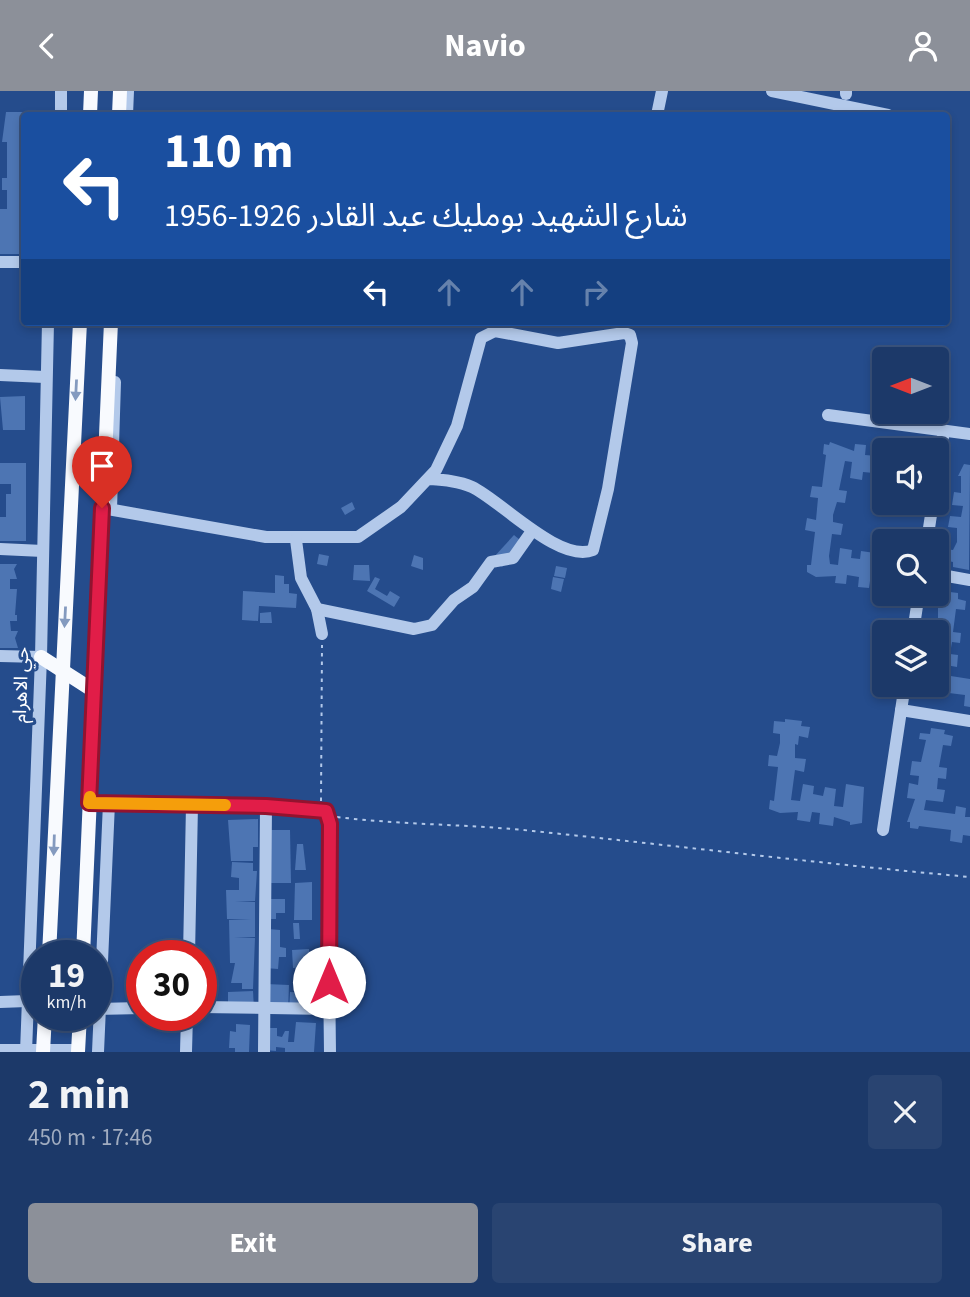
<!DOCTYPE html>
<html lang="en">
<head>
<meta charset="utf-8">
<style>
  body { margin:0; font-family:"Source Sans 3","Noto Sans Arabic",sans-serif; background:#294471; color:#f1f3f6; height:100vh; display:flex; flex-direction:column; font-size:26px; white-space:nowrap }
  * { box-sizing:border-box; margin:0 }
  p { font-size:23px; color:#a0acc0 }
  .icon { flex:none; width:38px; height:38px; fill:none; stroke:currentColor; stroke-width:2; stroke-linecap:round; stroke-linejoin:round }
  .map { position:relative; height:961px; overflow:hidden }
  .panel { display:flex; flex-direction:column; background:#1c3969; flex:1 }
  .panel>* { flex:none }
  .hud { position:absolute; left:21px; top:21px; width:929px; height:214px; border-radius:7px; box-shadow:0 4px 10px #0003,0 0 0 2px #3a537d; background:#1a4fa0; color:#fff; overflow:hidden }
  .needle { width:46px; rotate:270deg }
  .buttons { position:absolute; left:872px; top:256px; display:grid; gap:14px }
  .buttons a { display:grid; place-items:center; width:77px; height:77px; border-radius:7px; background:#1c3969; box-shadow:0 4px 10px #0003,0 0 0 2px #3a537d; font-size:35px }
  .speed { position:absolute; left:21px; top:849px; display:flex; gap:14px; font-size:35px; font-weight:700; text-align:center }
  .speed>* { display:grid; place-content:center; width:91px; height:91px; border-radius:50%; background:#1c3969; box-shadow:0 4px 10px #0003,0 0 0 2px #3a537d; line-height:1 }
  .speed small { font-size:18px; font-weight:400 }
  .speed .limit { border:10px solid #d22; background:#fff; color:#111 }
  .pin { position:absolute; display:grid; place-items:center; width:60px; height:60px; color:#fff; margin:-72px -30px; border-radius:50% 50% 50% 0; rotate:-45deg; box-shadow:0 0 7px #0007 }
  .pin .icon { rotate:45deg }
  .me { position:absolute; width:77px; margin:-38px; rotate:0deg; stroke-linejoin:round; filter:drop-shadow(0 0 5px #0008) }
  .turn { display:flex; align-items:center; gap:24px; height:147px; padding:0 28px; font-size:32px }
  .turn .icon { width:91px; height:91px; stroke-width:2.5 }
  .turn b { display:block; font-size:49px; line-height:60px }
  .lanes { display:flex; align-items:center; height:66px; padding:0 28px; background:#0003; justify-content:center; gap:35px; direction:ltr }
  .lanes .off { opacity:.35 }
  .round { display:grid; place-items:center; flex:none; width:74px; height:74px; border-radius:7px; background:#294471 }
  .summary { display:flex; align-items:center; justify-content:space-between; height:119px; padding:0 28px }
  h1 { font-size:42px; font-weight:700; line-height:52px }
  .primary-button { display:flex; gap:14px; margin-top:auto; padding:14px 28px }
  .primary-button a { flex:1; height:80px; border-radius:7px; background:#8c9099; color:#fff; font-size:28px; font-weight:700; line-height:80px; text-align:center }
  .primary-button a+a { background:#294471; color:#f1f3f6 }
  header { display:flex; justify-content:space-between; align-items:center; height:91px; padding:0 28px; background:#8c9099; color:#fff; font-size:32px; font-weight:700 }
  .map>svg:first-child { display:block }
  .building { fill:#4d75b3 }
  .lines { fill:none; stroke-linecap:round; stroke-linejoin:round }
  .path { stroke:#b3c9ea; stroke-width:2; stroke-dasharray:3.5 5; stroke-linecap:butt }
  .minor { stroke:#b3c9ea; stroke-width:12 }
  .major { stroke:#f8fafe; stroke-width:14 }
  .oneway { fill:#849abf }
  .route-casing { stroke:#92132f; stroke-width:18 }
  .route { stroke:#e11d48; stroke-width:12 }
  .slow { stroke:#f59e0b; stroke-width:12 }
  .labels { text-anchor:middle; stroke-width:6; stroke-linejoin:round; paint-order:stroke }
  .street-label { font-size:19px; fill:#fff; stroke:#254c8c }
</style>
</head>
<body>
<header><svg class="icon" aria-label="back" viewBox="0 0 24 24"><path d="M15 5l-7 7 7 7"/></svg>Navio<svg class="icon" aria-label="person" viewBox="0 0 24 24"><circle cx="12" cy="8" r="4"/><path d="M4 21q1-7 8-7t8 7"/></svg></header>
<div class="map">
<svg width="970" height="961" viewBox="0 0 970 961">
  <rect width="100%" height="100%" fill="#254c8c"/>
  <g class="building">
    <polygon points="6,21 28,21 24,24 24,163 0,163 0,118 7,118 7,99 2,99 2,87 7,87 7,51 2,51"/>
    <polygon points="25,305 25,339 3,339 0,306"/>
    <polygon points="830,351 854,360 855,353 866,354 865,364 877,365 878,356 884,356 884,392 873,390 874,382 863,381 862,389 850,387 852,371 845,370 839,399 847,400 845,412 837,411 833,424 833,431 843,433 841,444 832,443 829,465 830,473 838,474 840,457 852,459 851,467 860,468 861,460 875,462 873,479 880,480 881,473 884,474 884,495 870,490 869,497 858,496 859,486 847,484 846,493 835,492 836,485 816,486 807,481 807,474 811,474 815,441 805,439 807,427 816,429 818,407 810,406 812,395 822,396 826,364 823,363 824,353 829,354"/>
    <polygon points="0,372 26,372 26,450 0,450 0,426 6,426 6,403 11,403 11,393 0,393"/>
    <polygon points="964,373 970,374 969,479 953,476 953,471 944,469 945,458 953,459 957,451 957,437 948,436 950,425 961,426 963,415 952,414 954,401 961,402 961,385 958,385"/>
    <polygon points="352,411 355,418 345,424 341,417"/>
    <polygon points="514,444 520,449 518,459 502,476 493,467"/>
    <polygon points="319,463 329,465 327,475 317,473"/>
    <polygon points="414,464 423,467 423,479 411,475"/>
    <polygon points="0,473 17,473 14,478 17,488 10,488 10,498 17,498 15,524 17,524 17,530 10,530 11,540 18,540 15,547 18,557 0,557"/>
    <polygon points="354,474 369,474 370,490 353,489"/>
    <polygon points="556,475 567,477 565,487 554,485"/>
    <polygon points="275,484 284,485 284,493 289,493 289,502 297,503 296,517 259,515 258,530 242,529 243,500 275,502"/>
    <polygon points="375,486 380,488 375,498 387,505 390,500 400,506 394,516 367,500"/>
    <polygon points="553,486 564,488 561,501 551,498"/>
    <polygon points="942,500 958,502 958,508 966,510 965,519 956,518 953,541 961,542 960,552 952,551 950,563 958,564 957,576 940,573 938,583 970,588 970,616 964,615 965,604 933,600 933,603 923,602 924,596 921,596 936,593 936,541 926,541 926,537 935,539 938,529 938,517 930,516 932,504 942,505"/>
    <polygon points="271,521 272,532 260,532 260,522"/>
    <polygon points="785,628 802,630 801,635 810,636 808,647 799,645 798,654 795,653 795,667 806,668 804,681 795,679 791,709 800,710 803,693 814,695 813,703 823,705 825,696 836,698 834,715 843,716 846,693 864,696 862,732 850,734 850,731 834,726 833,735 819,733 820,722 812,721 810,731 797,729 798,721 780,722 769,718 770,709 774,710 778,676 768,675 769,664 777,665 780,652 780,643 773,642 774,630 785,631"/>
    <polygon points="931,637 945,639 944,643 953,645 951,655 943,654 939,676 947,677 946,688 938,687 937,698 945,699 943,711 926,709 924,719 955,723 956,715 966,717 965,726 970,726 970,745 963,744 962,752 950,750 951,739 919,735 918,738 910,737 910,731 907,731 915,708 907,707 909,692 918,694 919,685 910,684 912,670 921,671 926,649 919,648 920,642 930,643"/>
    <polygon points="258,728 258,756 253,756 253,770 231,770 228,729"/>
    <polygon points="269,739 290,739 291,792 269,792"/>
    <polygon points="297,753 303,753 306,779 295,779"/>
    <polygon points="232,771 253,772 253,780 257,780 255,810 235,810 255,811 255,846 234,846 255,847 253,898 242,898 242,892 231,892 235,872 230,872 229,829 251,829 227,828 226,799 239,799 239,787 231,786"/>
    <polygon points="312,791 312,829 294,829 295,792"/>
    <polygon points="269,808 285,808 285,822 276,822 276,828 269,828"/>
    <polygon points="293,832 299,832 300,848 294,848"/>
    <polygon points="268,838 280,839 280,856 286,857 286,866 279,866 278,878 265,877"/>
    <polygon points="309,858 310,876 293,877 292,859"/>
    <polygon points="266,893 289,894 288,921 265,913"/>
    <polygon points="253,900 254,918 228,912 228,901"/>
    <polygon points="290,901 311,902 310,922 289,921"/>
    <polygon points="296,931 316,932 314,961 285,961 285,957 276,956 276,960 264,959 264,937 277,937 277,945 282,946 285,940 289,940 288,951 294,951"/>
    <polygon points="236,933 250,934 249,961 235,961 235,957 229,957 230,940 236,941"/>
  </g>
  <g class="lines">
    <g class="path">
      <polyline points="321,710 322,554"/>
      <path d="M 337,726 C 402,734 468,733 533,740 C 679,755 824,773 970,786"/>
    </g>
    <g class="minor">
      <polyline points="772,0 888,24"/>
      <polyline points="846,3 846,0"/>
      <polyline points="61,24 61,0"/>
      <polyline points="127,24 128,0"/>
      <polyline points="657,24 662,0"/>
      <polyline points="0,171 24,171"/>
      <polyline points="0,284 45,286"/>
      <polyline points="828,324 970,343"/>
      <polyline points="936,389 944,340"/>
      <path d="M 102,417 L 266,446 L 358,446 L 401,416 L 436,379 L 457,335 L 481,247 L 495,240 L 558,252 L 624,242 L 630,244 L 632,252 L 608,398 L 593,459 C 560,473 500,409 472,396 C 459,390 443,389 429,388"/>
      <polyline points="111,418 115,291"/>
      <polyline points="296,449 301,487 317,518 322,543"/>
      <polyline points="927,450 933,411"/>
      <polyline points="0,458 43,460"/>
      <polyline points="936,483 970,489"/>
      <polyline points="317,518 414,538 432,534 454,509 473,496 491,471 513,467 532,440"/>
      <polyline points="913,541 919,502"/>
      <polyline points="0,565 41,566"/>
      <polyline points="901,619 970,630"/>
      <polyline points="89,712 266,715 327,721 330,961"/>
      <polyline points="883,739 905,593"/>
      <polyline points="189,864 192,714"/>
      <polyline points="0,911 27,910"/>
      <polyline points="201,916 329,918"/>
      <polyline points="96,918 142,917"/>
      <polyline points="0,959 78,959"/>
      <polyline points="26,961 41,566 48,231"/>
      <polyline points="98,961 109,712"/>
      <polyline points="186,961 187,924"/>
      <polyline points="264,961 266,715"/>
    </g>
    <g class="major">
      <polyline points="90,24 91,0"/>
      <polyline points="119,24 120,0"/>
      <polyline points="41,566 94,600"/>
      <polyline points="49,864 80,231"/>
      <polyline points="83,864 111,231"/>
      <polyline points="43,961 45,924"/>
      <polyline points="78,961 80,924"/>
    </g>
  </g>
  <defs><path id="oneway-solid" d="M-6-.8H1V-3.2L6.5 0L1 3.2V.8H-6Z" transform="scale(1.75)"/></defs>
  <g class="oneway">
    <use href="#oneway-solid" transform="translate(76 299) rotate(93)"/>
    <use href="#oneway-solid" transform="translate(65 526) rotate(93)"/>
    <use href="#oneway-solid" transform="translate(54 754) rotate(92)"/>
  </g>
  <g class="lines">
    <defs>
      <polyline id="route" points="102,417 89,712 266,715 326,720 330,733 329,891"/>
    </defs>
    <use href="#route" class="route-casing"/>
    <use href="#route" class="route"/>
    <polyline class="slow" points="90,706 89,712 225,714"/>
  </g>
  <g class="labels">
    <g class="street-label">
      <text transform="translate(20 594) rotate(-88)" y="7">حي الاهرام</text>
    </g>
  </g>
</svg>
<div class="buttons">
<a><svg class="needle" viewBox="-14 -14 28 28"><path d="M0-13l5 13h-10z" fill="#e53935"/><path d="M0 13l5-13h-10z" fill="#a0acc0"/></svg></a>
<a><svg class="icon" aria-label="sound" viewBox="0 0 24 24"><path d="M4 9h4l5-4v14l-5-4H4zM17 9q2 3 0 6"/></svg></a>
<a><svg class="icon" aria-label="search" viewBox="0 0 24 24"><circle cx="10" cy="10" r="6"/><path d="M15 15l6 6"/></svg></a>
<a><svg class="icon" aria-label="layers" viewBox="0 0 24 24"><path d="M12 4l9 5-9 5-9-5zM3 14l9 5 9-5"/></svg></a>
</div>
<div class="speed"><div>19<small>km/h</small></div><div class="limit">30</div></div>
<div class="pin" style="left:102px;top:417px;background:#d93025"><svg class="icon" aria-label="arrive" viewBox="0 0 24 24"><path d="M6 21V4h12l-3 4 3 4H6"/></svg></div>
<svg class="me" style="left:329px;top:891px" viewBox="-20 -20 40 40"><circle r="19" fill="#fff"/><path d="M0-13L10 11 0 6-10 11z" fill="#e11d48"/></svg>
<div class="hud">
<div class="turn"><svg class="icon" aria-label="left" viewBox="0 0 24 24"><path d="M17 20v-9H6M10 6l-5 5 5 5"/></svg><div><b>110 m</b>شارع الشهيد بومليك عبد القادر 1926-1956</div></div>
<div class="lanes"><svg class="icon" aria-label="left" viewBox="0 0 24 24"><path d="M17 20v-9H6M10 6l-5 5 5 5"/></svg><svg class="icon off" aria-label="ahead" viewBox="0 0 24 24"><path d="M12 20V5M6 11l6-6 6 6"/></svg><svg class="icon off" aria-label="ahead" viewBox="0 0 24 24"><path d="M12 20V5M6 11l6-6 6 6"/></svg><svg class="icon off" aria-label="right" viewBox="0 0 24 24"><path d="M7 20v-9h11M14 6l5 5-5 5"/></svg></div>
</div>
</div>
<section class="panel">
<div class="summary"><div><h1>2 min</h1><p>450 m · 17:46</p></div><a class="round"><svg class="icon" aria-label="close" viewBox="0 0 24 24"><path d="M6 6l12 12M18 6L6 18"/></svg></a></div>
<div class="primary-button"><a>Exit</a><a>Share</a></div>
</section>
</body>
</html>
